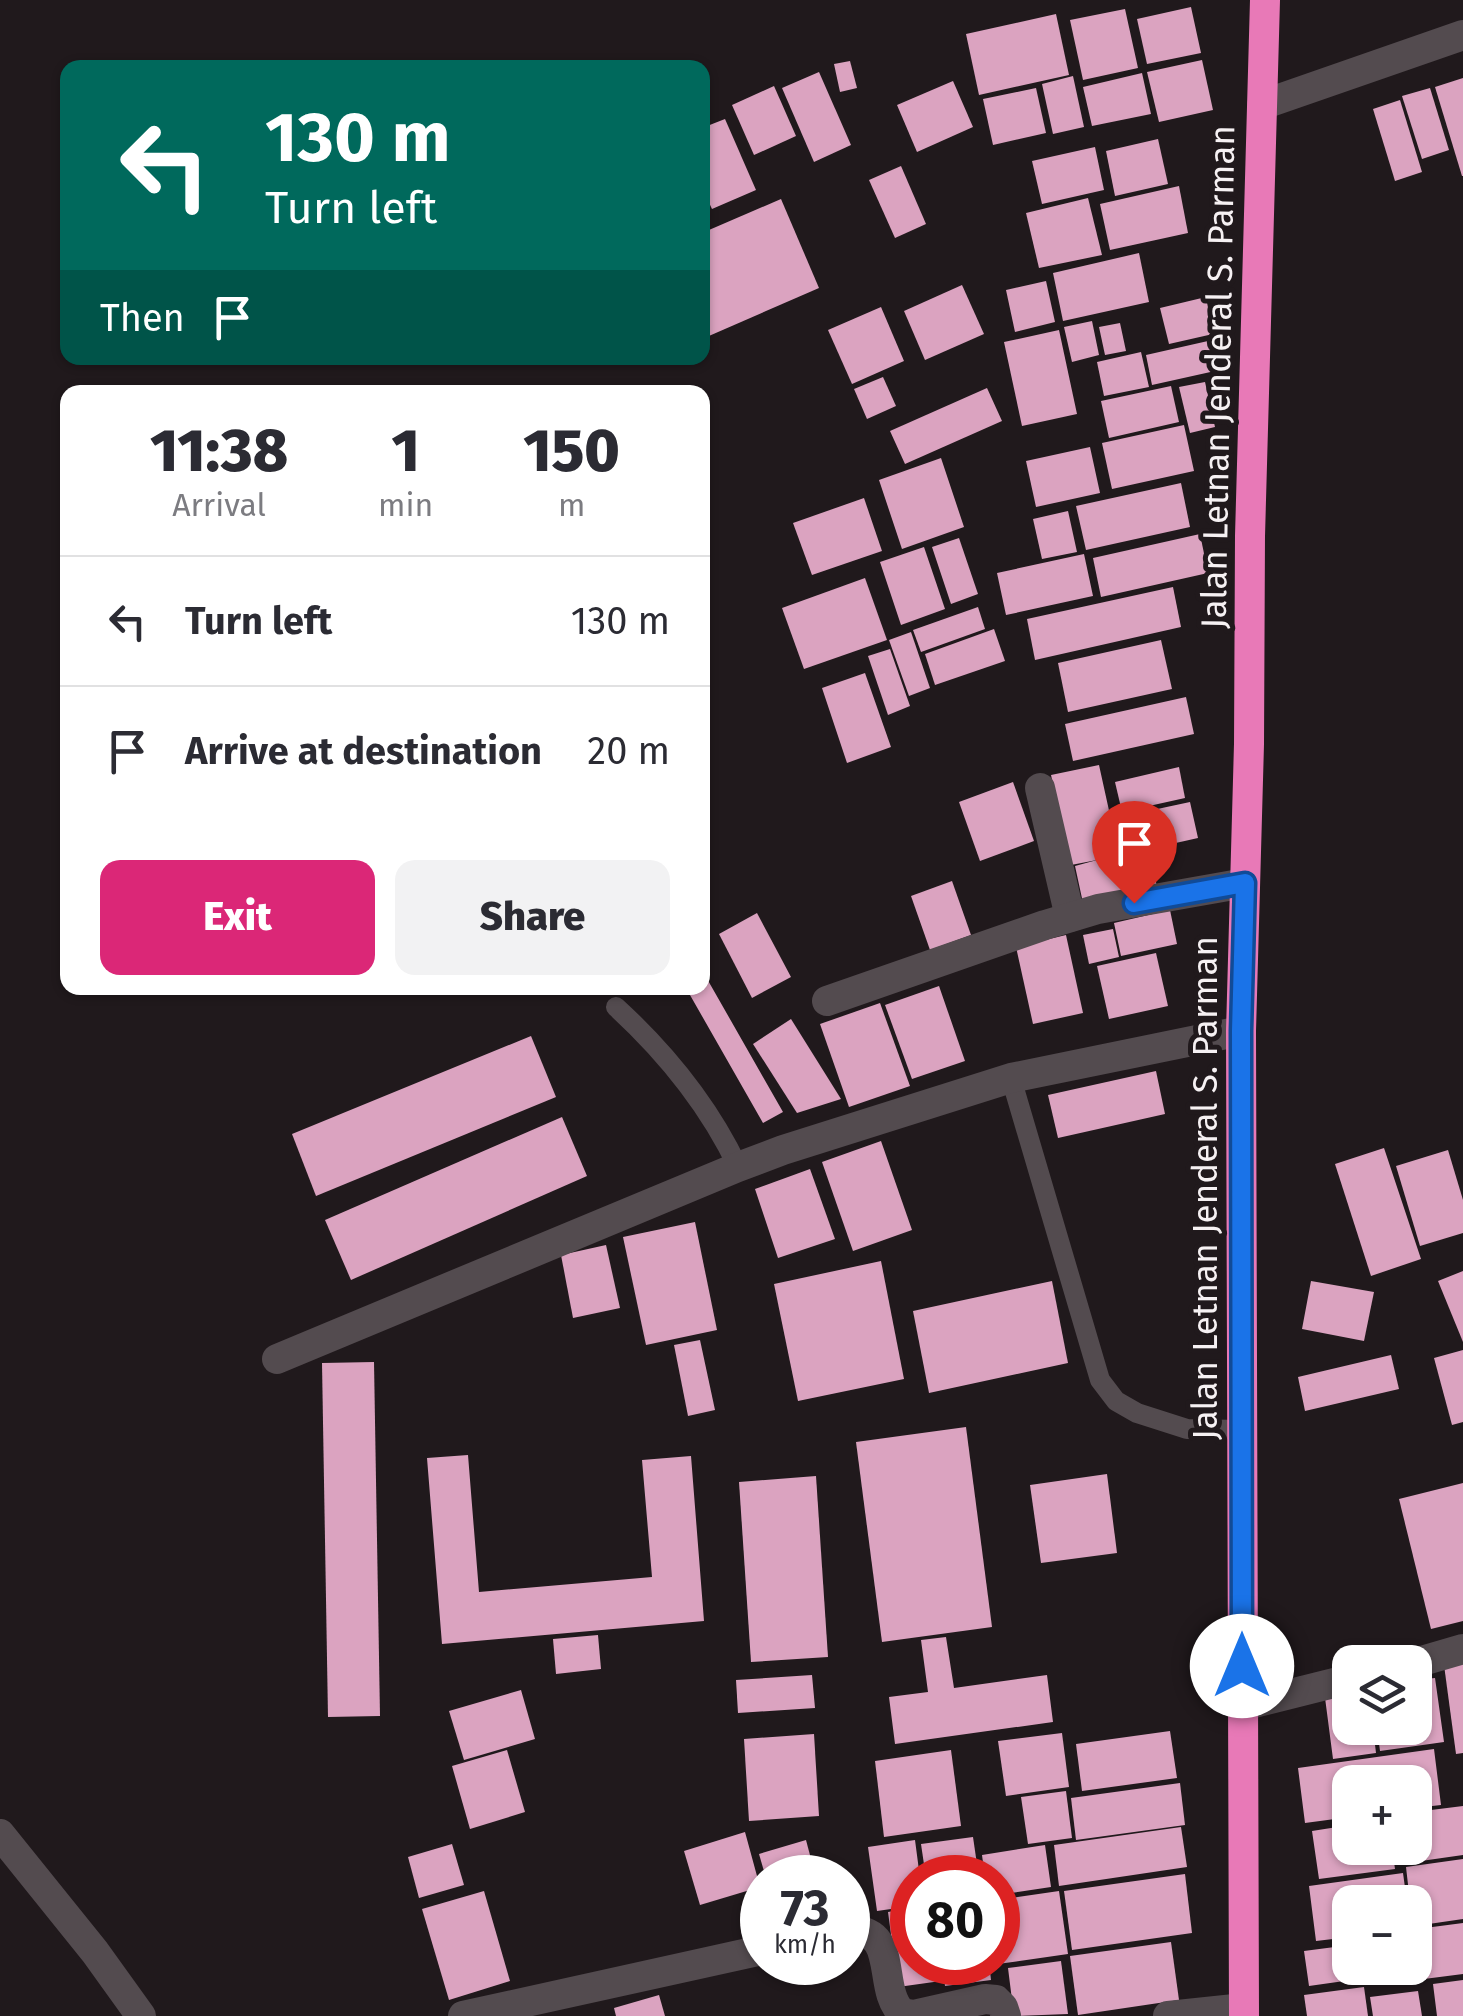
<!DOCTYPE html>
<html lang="en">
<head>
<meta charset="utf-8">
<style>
  body { margin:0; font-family:"Fira Sans",sans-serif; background:#f2f2f3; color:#2b2b33; height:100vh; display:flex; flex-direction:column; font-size:38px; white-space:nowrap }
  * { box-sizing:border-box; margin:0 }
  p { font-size:32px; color:#7c7c81 }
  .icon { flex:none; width:55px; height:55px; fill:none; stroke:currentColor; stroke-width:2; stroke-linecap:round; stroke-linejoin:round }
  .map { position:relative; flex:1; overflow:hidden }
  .details { position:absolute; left:60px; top:385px; width:650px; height:610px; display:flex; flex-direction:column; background:#fff; border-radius:20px; box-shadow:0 2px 8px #0004 }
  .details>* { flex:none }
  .top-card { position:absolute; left:60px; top:60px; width:650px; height:305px; border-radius:20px; box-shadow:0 2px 8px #0004; background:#00695c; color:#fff; overflow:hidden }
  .fabs { position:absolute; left:1332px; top:1645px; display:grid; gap:20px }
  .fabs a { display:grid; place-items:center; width:100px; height:100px; border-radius:20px; background:#fff; box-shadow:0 2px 8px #0004; font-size:50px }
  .speed { position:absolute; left:740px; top:1855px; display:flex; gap:20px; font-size:50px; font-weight:700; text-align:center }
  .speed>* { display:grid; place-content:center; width:130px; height:130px; border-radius:50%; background:#fff; box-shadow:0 2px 8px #0004; line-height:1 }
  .speed small { font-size:25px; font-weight:400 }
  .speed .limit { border:15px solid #d22; background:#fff; color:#111 }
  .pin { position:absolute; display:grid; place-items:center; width:85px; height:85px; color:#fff; margin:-102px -42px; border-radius:50% 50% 50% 0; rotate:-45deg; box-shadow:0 0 10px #0007 }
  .pin .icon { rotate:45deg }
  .me { position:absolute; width:110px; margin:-55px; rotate:0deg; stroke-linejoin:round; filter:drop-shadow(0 0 8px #0008) }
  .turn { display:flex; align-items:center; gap:35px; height:210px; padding:0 40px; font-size:45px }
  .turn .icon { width:130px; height:130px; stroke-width:2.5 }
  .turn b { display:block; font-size:70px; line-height:85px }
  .then { display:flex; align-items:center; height:95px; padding:0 40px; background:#0003; gap:20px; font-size:38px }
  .eta { display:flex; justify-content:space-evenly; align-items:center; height:170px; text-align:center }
  .eta b { font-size:60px; font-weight:800; line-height:70px }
  .button { display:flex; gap:20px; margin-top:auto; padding:20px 40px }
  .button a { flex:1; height:115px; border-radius:20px; background:#db2777; color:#fff; font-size:40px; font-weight:800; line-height:115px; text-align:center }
  .button a+a { background:#f2f2f3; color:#2b2b33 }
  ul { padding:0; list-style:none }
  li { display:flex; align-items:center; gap:30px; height:130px; padding:0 40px; border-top:2px solid #e1e1e2 }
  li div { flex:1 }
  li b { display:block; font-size:38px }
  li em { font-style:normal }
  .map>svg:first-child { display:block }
  .building { fill:#dba3c0 }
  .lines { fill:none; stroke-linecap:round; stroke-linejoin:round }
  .lane { stroke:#534b4f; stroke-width:20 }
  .street { stroke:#534b4f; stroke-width:30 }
  .highway { stroke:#e879b7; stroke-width:30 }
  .route-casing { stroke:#114b97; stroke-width:25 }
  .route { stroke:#1a73e8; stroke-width:18 }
  .labels { text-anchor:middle; stroke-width:10; stroke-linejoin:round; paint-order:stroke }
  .street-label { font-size:35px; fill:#f6f1f3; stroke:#20191c }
</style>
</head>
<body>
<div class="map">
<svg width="1463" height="2016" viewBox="0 0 1463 2016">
  <rect width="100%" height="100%" fill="#20191c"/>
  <g class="building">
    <polygon points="1191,7 1201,53 1147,64 1137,19"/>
    <polygon points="1125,9 1138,68 1083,80 1070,20"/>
    <polygon points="1056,14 1069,75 979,95 966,34"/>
    <polygon points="1202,60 1213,110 1159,122 1147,72"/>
    <polygon points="850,61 857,88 840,92 834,64"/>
    <polygon points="819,72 851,145 814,162 782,88"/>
    <polygon points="1142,73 1151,114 1092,126 1083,87"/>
    <polygon points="1073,76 1084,127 1053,134 1042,84"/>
    <polygon points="1463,78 1463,176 1462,176 1435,87"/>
    <polygon points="953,81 973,127 917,152 897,105"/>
    <polygon points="774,86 796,136 754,155 732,105"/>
    <polygon points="1036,88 1046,133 993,145 983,99"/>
    <polygon points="1430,88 1449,150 1422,159 1402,96"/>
    <polygon points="1400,100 1422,172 1395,181 1373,109"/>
    <polygon points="725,119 756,190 712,209 702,188 702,128"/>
    <polygon points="1158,139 1168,184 1115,196 1106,151"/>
    <polygon points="1095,147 1104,190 1042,204 1032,161"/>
    <polygon points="901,166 926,224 895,238 869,180"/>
    <polygon points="1179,186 1188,233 1110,250 1100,204"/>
    <polygon points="1088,198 1102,255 1039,268 1026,213"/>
    <polygon points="781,199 819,288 702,339 702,233"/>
    <polygon points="1139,253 1149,302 1063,321 1053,273"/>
    <polygon points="1046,281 1055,322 1015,332 1006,290"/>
    <polygon points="962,285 984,334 925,360 904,311"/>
    <polygon points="1206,297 1213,334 1169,344 1160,308"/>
    <polygon points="881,307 904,361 852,384 828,330"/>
    <polygon points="1092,321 1099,355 1072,362 1064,327"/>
    <polygon points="1120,323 1126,351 1105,355 1099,327"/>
    <polygon points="1059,330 1077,414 1022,426 1004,342"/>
    <polygon points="1208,341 1215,371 1152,385 1146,355"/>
    <polygon points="1141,352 1149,387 1104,396 1097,362"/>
    <polygon points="883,377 896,406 867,419 854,389"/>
    <polygon points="1205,382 1215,427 1190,433 1179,387"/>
    <polygon points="1171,386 1179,422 1109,438 1101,401"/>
    <polygon points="987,388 1002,421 905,464 890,431"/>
    <polygon points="1184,425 1194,471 1112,489 1102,443"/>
    <polygon points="1090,447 1100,493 1036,507 1026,461"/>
    <polygon points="941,458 964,527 902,549 879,480"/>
    <polygon points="1181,483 1190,527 1086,550 1076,506"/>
    <polygon points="864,498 882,551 812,575 793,523"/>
    <polygon points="1068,511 1077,552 1042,559 1033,519"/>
    <polygon points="1200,534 1208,573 1101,597 1093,558"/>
    <polygon points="959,538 978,594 951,604 932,547"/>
    <polygon points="924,547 945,609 901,625 880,562"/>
    <polygon points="1084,554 1093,596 1006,615 997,573"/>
    <polygon points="865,578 887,640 804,669 782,608"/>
    <polygon points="1173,587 1181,627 1035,660 1027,619"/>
    <polygon points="978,607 985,629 921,652 913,630"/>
    <polygon points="994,629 1005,661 935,685 925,654"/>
    <polygon points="911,632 930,688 909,696 889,640"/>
    <polygon points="1161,640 1172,689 1068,712 1058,663"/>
    <polygon points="890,649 910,706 888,715 868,656"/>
    <polygon points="865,673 891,747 847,763 822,688"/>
    <polygon points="1186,697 1194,734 1073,761 1065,724"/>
    <polygon points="1099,765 1119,856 1128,854 1120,817 1190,802 1198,838 1149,849 1157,887 1083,903 1075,866 1097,860 1071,865 1051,775"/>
    <polygon points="1179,767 1185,798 1122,812 1115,782"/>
    <polygon points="1013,782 1034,841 980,861 959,802"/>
    <polygon points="952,881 971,935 930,950 911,896"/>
    <polygon points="1170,910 1177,944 1121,956 1114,923"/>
    <polygon points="757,913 791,977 752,998 719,934"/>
    <polygon points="1113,929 1119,957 1089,964 1083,935"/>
    <polygon points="1066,935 1083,1013 1033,1024 1016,947"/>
    <polygon points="1156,953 1168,1006 1109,1019 1097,966"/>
    <polygon points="702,970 783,1112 763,1123 686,988 702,988"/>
    <polygon points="939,986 965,1061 912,1079 885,1005"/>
    <polygon points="880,1003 910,1086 849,1107 820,1024"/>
    <polygon points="791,1019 841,1099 797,1113 753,1044"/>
    <polygon points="531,1036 556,1097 316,1196 292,1134"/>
    <polygon points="1156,1071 1165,1114 1058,1138 1048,1095"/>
    <polygon points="562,1117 587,1176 351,1280 325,1220"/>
    <polygon points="881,1141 912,1230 853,1251 822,1162"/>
    <polygon points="1384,1148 1421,1259 1371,1276 1335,1164"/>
    <polygon points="1448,1150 1463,1200 1463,1233 1420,1246 1396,1166"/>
    <polygon points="810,1169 835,1239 778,1258 755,1189"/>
    <polygon points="695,1222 717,1330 646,1345 623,1237"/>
    <polygon points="606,1245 620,1308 573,1318 561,1255"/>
    <polygon points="881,1261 904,1379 798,1401 774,1284"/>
    <polygon points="1463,1271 1463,1342 1438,1281"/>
    <polygon points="1052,1281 1068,1363 929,1393 913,1311"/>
    <polygon points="1311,1281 1374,1292 1364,1341 1302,1329"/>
    <polygon points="700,1340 715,1410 688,1416 674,1345"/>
    <polygon points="1463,1350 1463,1422 1452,1425 1434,1358"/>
    <polygon points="1391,1355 1399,1389 1305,1411 1298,1377"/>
    <polygon points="374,1362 380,1716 328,1717 322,1363"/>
    <polygon points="966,1427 992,1627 882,1642 856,1442"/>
    <polygon points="468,1455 479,1592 652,1577 642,1460 691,1456 704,1621 442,1644 427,1458"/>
    <polygon points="1107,1474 1117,1553 1041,1563 1030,1485"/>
    <polygon points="816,1476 828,1657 751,1662 739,1482"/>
    <polygon points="1463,1483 1463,1621 1431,1629 1399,1499"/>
    <polygon points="598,1635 601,1669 556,1674 553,1639"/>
    <polygon points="946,1637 954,1688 1047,1675 1053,1722 895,1744 889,1697 928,1692 921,1640"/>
    <polygon points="1463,1662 1463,1753 1456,1754 1444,1665"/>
    <polygon points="812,1675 815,1708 738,1713 736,1680"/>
    <polygon points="1435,1678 1444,1742 1380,1751 1377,1728 1415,1728 1415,1680"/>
    <polygon points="1350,1687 1350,1728 1373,1728 1376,1753 1333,1759 1324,1690"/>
    <polygon points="521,1690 535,1739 464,1760 449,1711"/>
    <polygon points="1170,1731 1177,1778 1082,1791 1076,1744"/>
    <polygon points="1062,1733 1069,1787 1006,1796 998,1741"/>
    <polygon points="814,1734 819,1816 749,1821 744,1739"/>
    <polygon points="1434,1749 1441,1805 1415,1808 1415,1782 1350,1782 1350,1817 1305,1823 1298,1768"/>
    <polygon points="507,1750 525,1812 470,1829 452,1766"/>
    <polygon points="951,1750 961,1826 884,1837 875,1761"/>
    <polygon points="1180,1783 1185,1825 1076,1840 1071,1798"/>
    <polygon points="1066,1791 1072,1838 1028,1844 1021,1797"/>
    <polygon points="1463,1806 1463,1855 1407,1863 1405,1848 1415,1848 1415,1812"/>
    <polygon points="1350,1825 1350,1848 1392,1848 1395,1869 1319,1879 1312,1831"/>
    <polygon points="1181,1827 1187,1867 1059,1886 1054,1845"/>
    <polygon points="745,1832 760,1887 700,1905 684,1851"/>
    <polygon points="973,1837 979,1878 926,1878 921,1844"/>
    <polygon points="806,1840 816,1878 766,1878 759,1854"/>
    <polygon points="915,1840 920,1878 912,1878 912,1906 877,1911 868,1847"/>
    <polygon points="452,1844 464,1885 419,1898 408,1857"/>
    <polygon points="1045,1845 1051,1887 998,1895 998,1878 985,1878 982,1855"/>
    <polygon points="1463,1859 1463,1919 1415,1926 1415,1902 1410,1902 1406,1867"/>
    <polygon points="1403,1873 1407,1902 1350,1902 1350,1937 1316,1941 1309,1886"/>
    <polygon points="1185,1874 1192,1933 1072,1950 1064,1891"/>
    <polygon points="484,1891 510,1981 449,2000 422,1909"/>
    <polygon points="1059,1891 1068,1954 998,1964 998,1900"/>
    <polygon points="912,1908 912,1962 938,1962 941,1981 898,1987 888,1912"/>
    <polygon points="1463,1923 1463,1974 1424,1979 1417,1929"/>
    <polygon points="1171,1942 1179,2000 1078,2015 1070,1956"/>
    <polygon points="1350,1945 1350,1968 1421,1968 1422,1970 1309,1986 1304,1951"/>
    <polygon points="1061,1961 1068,2014 1014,2016 1008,1968"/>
    <polygon points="942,1962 989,1962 991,1980 945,1986"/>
    <polygon points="1463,1980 1463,2016 1437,2016 1433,1984"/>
    <polygon points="1364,1987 1368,2016 1307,2016 1304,1995"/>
    <polygon points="1418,1991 1422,2016 1373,2016 1370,1997"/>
    <polygon points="659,1995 665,2016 616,2016 614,2008"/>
  </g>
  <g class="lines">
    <g class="lane">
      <path d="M 616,1007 C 665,1052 709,1106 738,1167"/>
      <polyline points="1011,1078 1100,1380 1116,1401 1137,1413 1187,1429 1242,1430"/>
    </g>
    <g class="street">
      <polyline points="1262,105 1463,35"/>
      <polyline points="1040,788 1070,917"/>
      <polyline points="827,1001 1045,925 1098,909 1245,883"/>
      <polyline points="277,1359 738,1167 783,1150 1011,1078 1241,1031"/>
      <polyline points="1415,1663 1463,1649"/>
      <polyline points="1242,1706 1350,1679"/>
      <polyline points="0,1834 95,1952 141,2016"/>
      <path d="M 848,1931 C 901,1927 876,1989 902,2013 L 914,2015 L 985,1999 L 996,2000 L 1003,2007 L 1006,2016"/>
      <polyline points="463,2016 762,1950"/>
      <polyline points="1168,2016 1244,2008"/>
    </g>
    <polyline class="highway" points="1244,2016 1241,1031 1249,744 1250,536 1265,0"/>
  </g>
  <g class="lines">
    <defs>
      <polyline id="route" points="1134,903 1245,883 1241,1031 1242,1666"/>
    </defs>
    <use href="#route" class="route-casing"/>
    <use href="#route" class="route"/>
  </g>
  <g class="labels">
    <g class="street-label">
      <text transform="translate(1218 377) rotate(-89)" y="12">Jalan Letnan Jenderal S. Parman</text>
      <text transform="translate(1205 1188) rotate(-90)" y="12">Jalan Letnan Jenderal S. Parman</text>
    </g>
  </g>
</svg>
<div class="fabs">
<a><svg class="icon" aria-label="layers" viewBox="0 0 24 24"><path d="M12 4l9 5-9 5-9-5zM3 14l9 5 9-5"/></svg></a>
<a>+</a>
<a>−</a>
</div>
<div class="speed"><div>73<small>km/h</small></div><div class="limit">80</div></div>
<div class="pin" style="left:1134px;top:903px;background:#d93025"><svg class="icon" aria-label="arrive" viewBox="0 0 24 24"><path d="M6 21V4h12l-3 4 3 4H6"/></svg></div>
<svg class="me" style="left:1242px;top:1666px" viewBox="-20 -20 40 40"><circle r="19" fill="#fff"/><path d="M0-13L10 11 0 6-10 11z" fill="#1a73e8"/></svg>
<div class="top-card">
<div class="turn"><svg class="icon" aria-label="left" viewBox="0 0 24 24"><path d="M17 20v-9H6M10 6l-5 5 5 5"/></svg><div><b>130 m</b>Turn left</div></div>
<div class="then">Then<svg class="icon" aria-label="arrive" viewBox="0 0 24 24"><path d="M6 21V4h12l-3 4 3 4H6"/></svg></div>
</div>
<section class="details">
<div class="eta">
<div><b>11:38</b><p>Arrival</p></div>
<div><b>1</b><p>min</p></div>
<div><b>150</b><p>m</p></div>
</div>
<ul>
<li><svg class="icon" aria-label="left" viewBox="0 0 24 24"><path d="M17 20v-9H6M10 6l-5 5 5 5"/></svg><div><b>Turn left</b></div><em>130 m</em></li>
<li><svg class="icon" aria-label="arrive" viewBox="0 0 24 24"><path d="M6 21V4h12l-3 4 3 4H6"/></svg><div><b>Arrive at destination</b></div><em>20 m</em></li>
</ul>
<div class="button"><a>Exit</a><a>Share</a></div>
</section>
</div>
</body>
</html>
